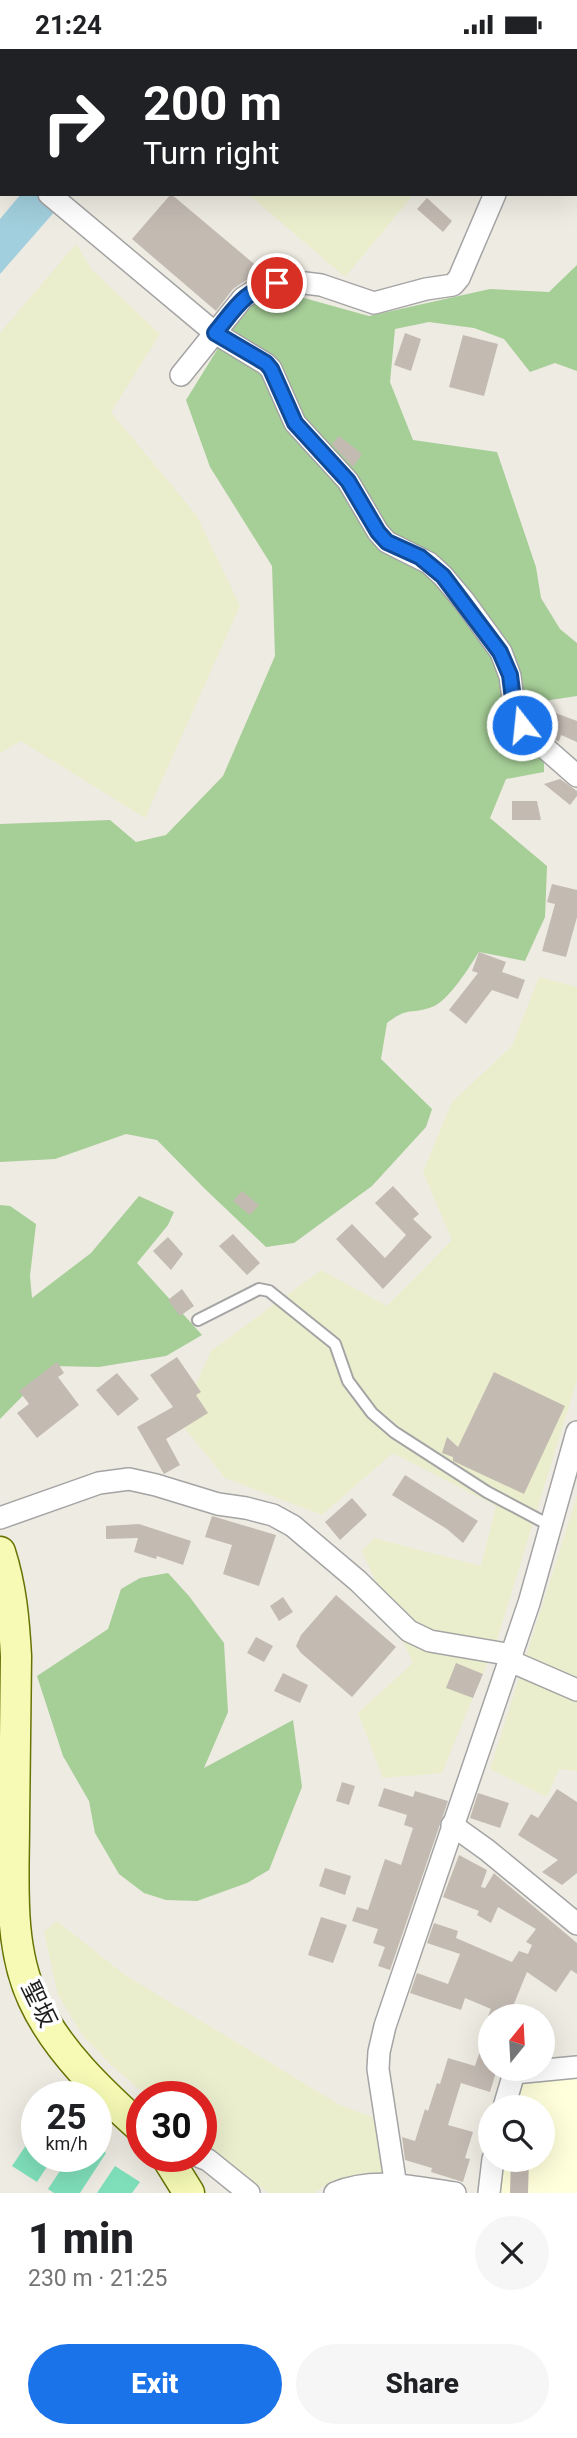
<!DOCTYPE html>
<html lang="en">
<head>
<meta charset="utf-8">
<style>
  body { margin:0; font-family:Roboto,"Noto Sans JP",sans-serif; background:#f6f6f6; color:#202124; height:100vh; display:flex; flex-direction:column; font-size:26px; white-space:nowrap }
  * { box-sizing:border-box; margin:0 }
  p { font-size:23px; color:#757577 }
  .icon { flex:none; width:38px; height:38px; fill:none; stroke:currentColor; stroke-width:2; stroke-linecap:round; stroke-linejoin:round }
  .map { position:relative; height:2144px; overflow:hidden }
  .panel { display:flex; flex-direction:column; background:#fff; flex:1 }
  .panel>* { flex:none }
  .hud { position:absolute; left:0px; top:0px; width:578px; height:147px; box-shadow:0 7px 28px #0002; background:#202124; color:#fff; overflow:hidden }
  .needle { width:46px; rotate:18deg }
  .buttons { position:absolute; left:478px; top:1955px; display:grid; gap:14px }
  .buttons a { display:grid; place-items:center; width:77px; height:77px; border-radius:50%; background:#fff; box-shadow:0 7px 28px #0002; font-size:35px }
  .speed { position:absolute; left:21px; top:2032px; display:flex; gap:14px; font-size:35px; font-weight:700; text-align:center }
  .speed>* { display:grid; place-content:center; width:91px; height:91px; border-radius:50%; background:#fff; box-shadow:0 7px 28px #0002; line-height:1 }
  .speed small { font-size:18px; font-weight:400 }
  .speed .limit { border:10px solid #d22; background:#fff; color:#111 }
  .pin { position:absolute; display:grid; place-items:center; width:60px; height:60px; color:#fff; margin:-30px; border:4px solid #fff; border-radius:50%; box-shadow:0 2px 7px #0007 }
  .me { position:absolute; width:77px; margin:-38px; rotate:344deg; stroke-linejoin:round; filter:drop-shadow(0 0 5px #0008) }
  .turn { display:flex; align-items:center; gap:24px; height:147px; padding:0 28px; font-size:32px }
  .turn .icon { width:91px; height:91px; stroke-width:2.5 }
  .turn b { display:block; font-size:49px; line-height:60px }
  .round { display:grid; place-items:center; flex:none; width:74px; height:74px; border-radius:37px; background:#f6f6f6 }
  .overview { display:flex; align-items:center; justify-content:space-between; height:119px; padding:0 28px }
  h1 { font-size:42px; font-weight:800; line-height:52px }
  .button { display:flex; gap:14px; margin-top:auto; padding:14px 28px }
  .button a { flex:1; height:80px; border-radius:42px; background:#1a73e8; color:#fff; font-size:28px; font-weight:800; line-height:80px; text-align:center }
  .button a+a { background:#f6f6f6; color:#202124 }
  .status { display:flex; justify-content:space-between; align-items:center; height:49px; padding:0 35px; background:#fff; direction:ltr }
  .status svg { height:19px; fill:currentColor }
  .map>svg:first-child { display:block }
  .education { fill:#ffffdb }
  .farmland { fill:#ebeecd }
  .forest { fill:#a6ce97 }
  .pitch { fill:#7fdfbb }
  .water { fill:#a2cfdd }
  .building { fill:#c3bab2 }
  .lines { fill:none; stroke-linecap:round; stroke-linejoin:round }
  .lane-casing { stroke:#a4a4a4; stroke-width:14 }
  .street-casing { stroke:#a4a4a4; stroke-width:24 }
  .secondary-casing { stroke:#677404; stroke-width:33 }
  .lane { stroke:#fff; stroke-width:10 }
  .street { stroke:#fff; stroke-width:21 }
  .secondary { stroke:#f6fab5; stroke-width:30 }
  .route-casing { stroke:#114b97; stroke-width:18 }
  .route { stroke:#1a73e8; stroke-width:12 }
  .labels { text-anchor:middle; stroke-width:7; stroke-linejoin:round; paint-order:stroke }
  .street-label { font-size:24px; fill:#1d1d1d; stroke:#fff }
</style>
</head>
<body>
<div class="status"><b>21:24</b><svg viewBox="0 0 49 12"><path d="M0 12V9h3v3zM5 12V6h3v6zM10 12V3h3v9zM15 12V0h3v12zM26 1h20v11H26zM47 4h2v5h-2z"/></svg></div>
<div class="map">
<svg width="577" height="2144" viewBox="0 0 577 2144">
  <rect width="100%" height="100%" fill="#eeebe2"/>
  <polygon class="education" points="577,2024 577,2144 500,2144 504,2111 542,2110 542,2058 514,2058 521,2037 528,2027"/>
  <g class="farmland">
    <polygon points="264,0 441,0 443,2 263,2"/>
    <polygon points="248,145 414,145 345,228"/>
    <polygon points="76,195 92,221 160,285 111,363 197,467 240,557 145,769 21,692 0,704 0,284"/>
    <polygon points="539,928 577,938 577,1331 498,1588 442,1724 383,1729 358,1664 413,1614 362,1502 374,1489 481,1517 496,1457 393,1404 322,1466 225,1429 179,1372 211,1302 321,1221 387,1257 452,1191 423,1123 452,1053 512,997"/>
    <polygon points="577,1447 577,1722 559,1720 547,1748 490,1720"/>
    <polygon points="57,1872 125,1926 340,2056 375,2069 384,2126 350,2128 321,2139 314,2144 269,2144 201,2092 201,2048 148,2047 113,2018 83,1987 58,1946 44,1883"/>
  </g>
  <g class="forest">
    <path d="M 577,216 L 577,322 L 555,314 L 530,323 L 504,290 L 474,279 L 429,273 L 395,280 L 390,333 L 413,391 L 497,403 L 536,518 L 541,549 L 560,580 L 577,594 L 577,647 L 537,653 L 544,707 L 544,723 L 506,730 L 490,769 L 547,817 L 545,868 L 525,912 L 479,903 C 470,917 448,953 432,958 C 410,966 409,957 387,974 L 381,1010 L 432,1060 L 426,1078 L 372,1137 L 294,1194 L 266,1198 L 204,1139 L 157,1091 L 126,1085 L 55,1110 L 0,1113 L 0,775 L 110,771 L 136,793 L 166,786 L 223,727 L 275,607 L 272,517 L 210,418 L 186,351 L 235,272 L 267,241 L 286,244 L 369,267 L 490,240 L 549,243 Z"/>
    <polygon points="139,1147 174,1163 168,1176 137,1214 202,1286 166,1307 99,1318 52,1317 0,1370 0,1156 10,1157 36,1175 30,1227 32,1249 91,1204"/>
    <polygon points="168,1524 189,1547 224,1594 228,1663 204,1719 293,1671 302,1738 269,1821 247,1834 197,1852 166,1851 144,1844 119,1825 95,1784 89,1752 63,1707 37,1627 108,1580 121,1540 140,1529"/>
  </g>
  <g class="pitch">
    <polygon points="37,2080 37,2107 54,2107 37,2133 12,2117"/>
    <polygon points="96,2098 106,2104 80,2144 54,2144 48,2140 70,2107 96,2107"/>
    <polygon points="115,2117 140,2133 132,2144 97,2144"/>
  </g>
  <polygon class="water" points="21,145 70,145 0,225 0,170"/>
  <g class="building">
    <polygon points="171,145 259,219 251,228 233,240 216,262 132,190"/>
    <polygon points="427,149 452,172 443,183 417,160"/>
    <polygon points="405,284 421,290 411,322 394,316"/>
    <polygon points="463,286 498,295 484,347 449,338"/>
    <polygon points="339,387 362,405 353,418 332,395"/>
    <polygon points="550,662 577,672 577,693 561,686 559,692 557,692 543,680"/>
    <polygon points="560,730 577,742 577,747 570,756 544,735"/>
    <polygon points="512,752 537,752 541,771 512,771"/>
    <polygon points="552,835 577,841 577,868 566,908 542,902 555,855 547,853"/>
    <polygon points="479,903 506,913 502,923 525,931 518,950 492,941 466,975 449,961 478,924 472,922"/>
    <polygon points="393,1137 419,1165 413,1170 432,1188 383,1240 336,1190 352,1175 385,1209 406,1186 375,1154"/>
    <polygon points="242,1142 259,1156 250,1166 233,1152"/>
    <polygon points="233,1185 260,1214 247,1226 219,1197"/>
    <polygon points="168,1188 183,1205 171,1221 153,1202"/>
    <polygon points="182,1240 194,1257 180,1267 168,1251"/>
    <polygon points="177,1308 201,1343 196,1346 208,1364 166,1390 180,1416 164,1425 137,1378 173,1358 150,1326"/>
    <polygon points="57,1313 64,1324 58,1328 79,1356 37,1389 17,1364 29,1355 19,1342"/>
    <polygon points="494,1323 565,1357 524,1445 453,1412 453,1408 442,1404 447,1388 458,1398"/>
    <polygon points="117,1324 139,1350 118,1367 96,1341"/>
    <polygon points="405,1426 478,1472 463,1494 447,1480 392,1446"/>
    <polygon points="352,1449 367,1466 340,1491 325,1473"/>
    <polygon points="212,1467 276,1486 259,1537 223,1525 232,1496 205,1488"/>
    <polygon points="139,1475 191,1492 183,1516 157,1507 156,1510 134,1503 138,1489 106,1490 106,1477"/>
    <polygon points="336,1546 396,1598 352,1648 301,1604 296,1597 301,1586"/>
    <polygon points="283,1548 293,1563 279,1572 270,1557"/>
    <polygon points="256,1588 273,1597 264,1613 247,1604"/>
    <polygon points="456,1614 483,1625 473,1649 446,1639"/>
    <polygon points="283,1624 308,1636 300,1654 274,1642"/>
    <polygon points="342,1733 355,1737 349,1756 336,1752"/>
    <polygon points="384,1739 413,1748 415,1742 448,1752 390,1921 378,1917 385,1898 373,1894 378,1880 352,1872 357,1858 368,1861 385,1810 401,1816 413,1779 404,1776 407,1766 378,1757"/>
    <polygon points="557,1740 577,1753 577,1824 562,1836 542,1823 558,1811 518,1786 531,1765 538,1769"/>
    <polygon points="478,1744 509,1754 500,1779 470,1769"/>
    <polygon points="459,1806 487,1821 481,1838 485,1839 494,1824 496,1826 577,1894 577,1925 571,1921 556,1943 527,1923 509,1967 488,1967 491,1960 465,1949 461,1961 410,1944 417,1924 448,1935 460,1905 427,1894 434,1874 458,1882 456,1889 512,1913 519,1902 528,1905 532,1896 526,1893 536,1880 498,1858 491,1874 477,1866 479,1862 443,1848"/>
    <polygon points="325,1819 351,1827 345,1846 319,1837"/>
    <polygon points="321,1868 347,1876 333,1914 308,1906"/>
    <polygon points="479,2005 490,2008 490,2020 497,2020 490,2043 461,2034 448,2076 473,2083 465,2109 470,2110 463,2133 431,2123 432,2119 405,2111 402,2088 415,2092 425,2060 428,2062 437,2034 440,2035 448,2009 475,2017"/>
    <polygon points="511,2110 529,2110 528,2144 510,2144"/>
  </g>
  <g class="lines">
    <defs>
      <polyline id="lane" points="198,1271 259,1240 269,1242 335,1295 348,1332 372,1364 394,1383 487,1443 551,1477"/>
      <g id="street">
        <polyline points="115,2 117,0"/>
        <polyline points="544,2 544,0"/>
        <polyline points="0,102 2,104"/>
        <polyline points="0,133 2,131"/>
        <polyline points="49,145 215,284 266,315 271,320 295,374 348,432 378,483 387,493 429,514 443,527 464,552 501,603 510,627 514,658 522,676 536,691 577,727"/>
        <polyline points="181,326 243,249 260,238 277,234 305,234 321,236 374,254 426,240 453,236 459,229 495,145"/>
        <polyline points="0,1469 99,1434 129,1430 156,1436 218,1455 246,1459 273,1466 293,1477 358,1532 409,1582 430,1592 512,1606"/>
        <polyline points="510,1612 577,1641"/>
        <polyline points="452,1776 487,1801 577,1875"/>
        <polyline points="504,2058 514,2024 577,2018"/>
        <polyline points="198,2107 208,2111 249,2144"/>
        <path d="M 335,2144 C 374,2128 415,2138 455,2144"/>
        <polyline points="397,2144 378,2020 379,2003 385,1977 529,1554 577,1383"/>
        <polyline points="489,2144 493,2110"/>
      </g>
      <g id="secondary">
        <path d="M 0,1503 C 11,1537 14,1571 16,1607 C 15,1662 15,1717 14,1772 C 14,1831 8,1896 33,1950 C 56,2001 101,2043 142,2080"/>
        <polyline points="166,2107 189,2144"/>
      </g>
    </defs>
    <use href="#lane" class="lane-casing"/>
    <use href="#street" class="street-casing"/>
    <use href="#secondary" class="secondary-casing"/>
    <use href="#lane" class="lane"/>
    <use href="#street" class="street"/>
    <use href="#secondary" class="secondary"/>
  </g>
  <g class="lines">
    <defs>
      <path id="route" d="M 277,234 C 244,241 235,260 215,284 L 266,314 L 271,320 L 295,374 L 348,432 L 378,483 L 387,493 L 420,508 L 443,527 L 500,603 L 510,626 L 514,658 L 522,676"/>
    </defs>
    <use href="#route" class="route-casing"/>
    <use href="#route" class="route"/>
  </g>
  <g class="labels">
    <g class="street-label">
      <text transform="translate(39 1955) rotate(64)" y="8">聖坂</text>
    </g>
  </g>
</svg>
<div class="buttons">
<a><svg class="needle" viewBox="-14 -14 28 28"><path d="M0-13l5 13h-10z" fill="#e53935"/><path d="M0 13l5-13h-10z" fill="#757577"/></svg></a>
<a><svg class="icon" aria-label="search" viewBox="0 0 24 24"><circle cx="10" cy="10" r="6"/><path d="M15 15l6 6"/></svg></a>
</div>
<div class="speed"><div>25<small>km/h</small></div><div class="limit">30</div></div>
<div class="pin" style="left:277px;top:234px;background:#d93025"><svg class="icon" aria-label="arrive" viewBox="0 0 24 24"><path d="M6 21V4h12l-3 4 3 4H6"/></svg></div>
<svg class="me" style="left:522px;top:676px" viewBox="-20 -20 40 40"><circle r="17" fill="#1a73e8" stroke="#fff" stroke-width="3"/><path d="M0-11L8 9 0 5-8 9z" fill="#fff"/></svg>
<div class="hud">
<div class="turn"><svg class="icon" aria-label="right" viewBox="0 0 24 24"><path d="M7 20v-9h11M14 6l5 5-5 5"/></svg><div><b>200 m</b>Turn right</div></div>
</div>
</div>
<section class="panel">
<div class="overview"><div><h1>1 min</h1><p>230 m · 21:25</p></div><a class="round"><svg class="icon" aria-label="close" viewBox="0 0 24 24"><path d="M6 6l12 12M18 6L6 18"/></svg></a></div>
<div class="button"><a>Exit</a><a>Share</a></div>
</section>
</body>
</html>
